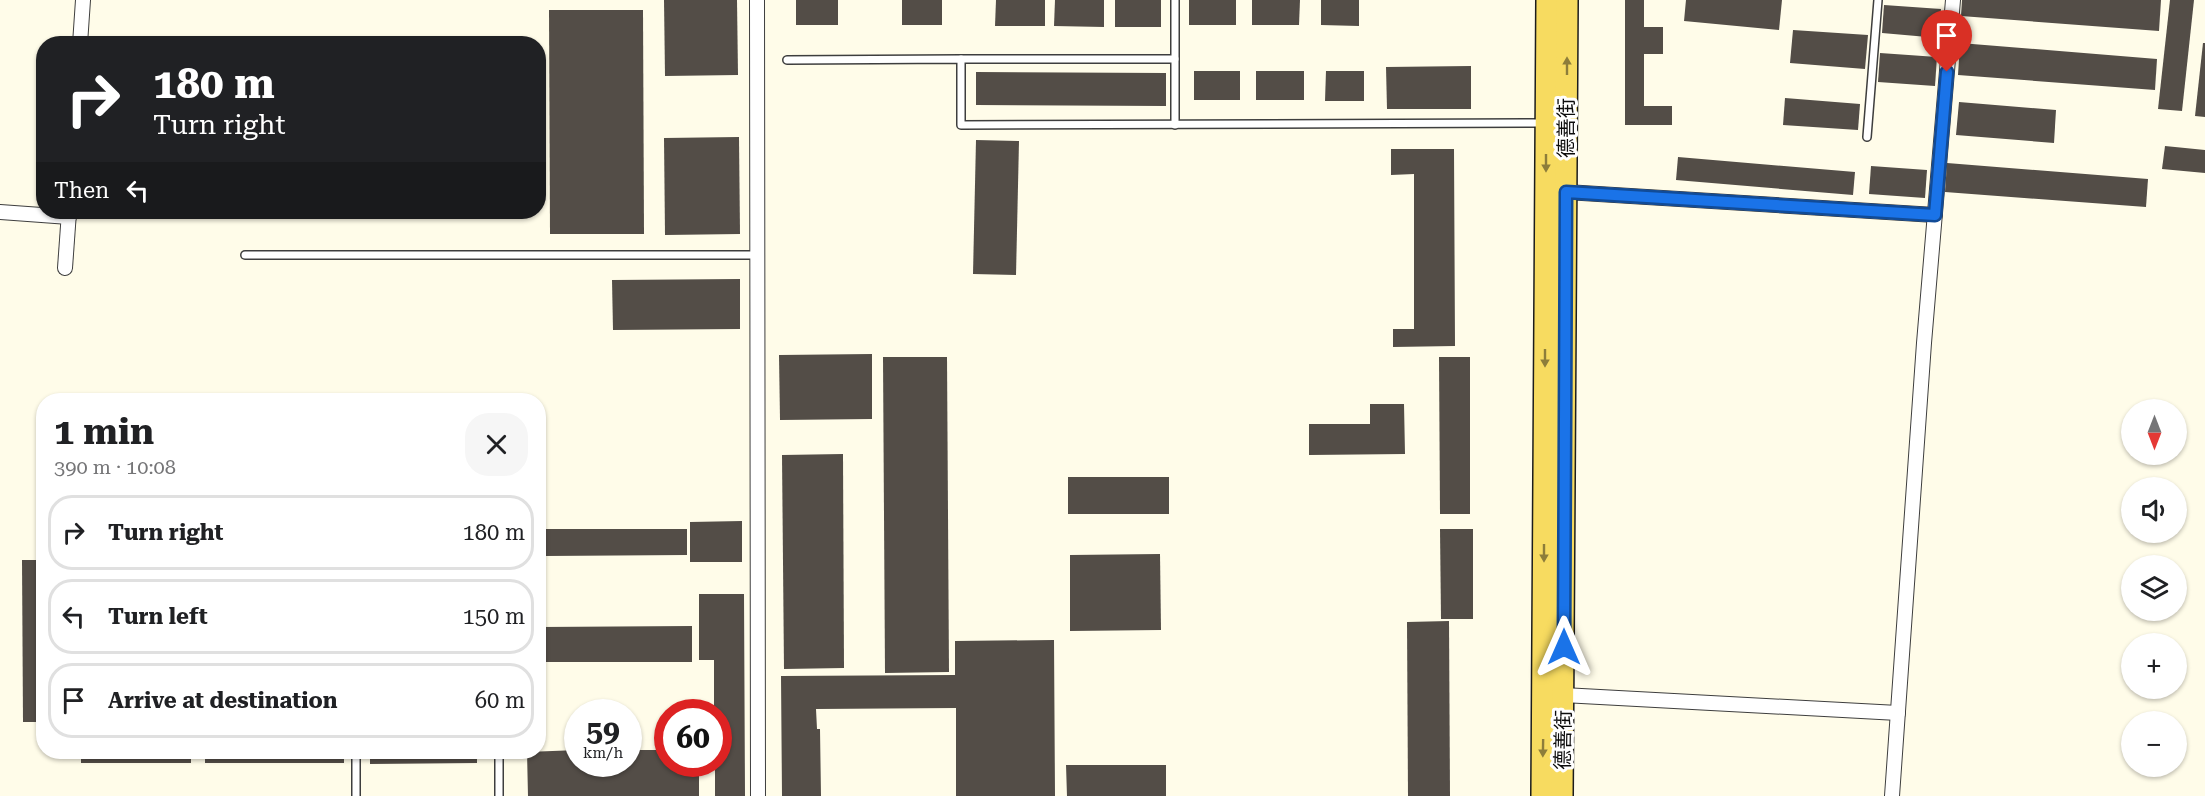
<!DOCTYPE html>
<html lang="en">
<head>
<meta charset="utf-8">
<style>
  body { margin:0; font-family:"Roboto Serif","Noto Sans SC",serif; background:#f6f6f6; color:#202124; height:100vh; display:flex; flex-direction:column; font-size:22px; white-space:nowrap }
  * { box-sizing:border-box; margin:0 }
  p { font-size:20px; color:#757577 }
  .icon { flex:none; width:33px; height:33px; fill:none; stroke:currentColor; stroke-width:2; stroke-linecap:round; stroke-linejoin:round }
  .map { position:relative; flex:1; overflow:hidden }
  .drawer { position:absolute; left:36px; top:393px; width:510px; height:366px; display:flex; flex-direction:column; background:#fff; border-radius:24px; box-shadow:0 2px 4px #0004 }
  .drawer>* { flex:none }
  .hud { position:absolute; left:36px; top:36px; width:510px; height:183px; border-radius:24px; box-shadow:0 2px 4px #0004; background:#202124; color:#fff; overflow:hidden }
  .needle { width:39px; rotate:180deg }
  .buttons { position:absolute; left:2121px; top:399px; display:grid; gap:12px }
  .buttons a { display:grid; place-items:center; width:66px; height:66px; border-radius:50%; background:#fff; box-shadow:0 2px 4px #0004; font-size:30px }
  .speed { position:absolute; left:564px; top:699px; display:flex; gap:12px; font-size:30px; font-weight:700; text-align:center }
  .speed>* { display:grid; place-content:center; width:78px; height:78px; border-radius:50%; background:#fff; box-shadow:0 2px 4px #0004; line-height:1 }
  .speed small { font-size:15px; font-weight:400 }
  .speed .limit { border:9px solid #d22; background:#fff; color:#111 }
  .pin { position:absolute; display:grid; place-items:center; width:51px; height:51px; color:#fff; margin:-62px -26px; border-radius:50% 50% 50% 0; rotate:-45deg; box-shadow:0 0 6px #0007 }
  .pin .icon { rotate:45deg }
  .me { position:absolute; width:66px; margin:-33px; rotate:0deg; stroke-linejoin:round; filter:drop-shadow(0 0 4px #0008) }
  .turn { display:flex; align-items:center; gap:21px; height:126px; padding:0 18px; font-size:27px }
  .turn .icon { width:78px; height:78px; stroke-width:2.5 }
  .turn b { display:block; font-size:42px; line-height:51px }
  .then { display:flex; align-items:center; height:57px; padding:0 18px; background:#0003; gap:12px; font-size:22px }
  .round { display:grid; place-items:center; flex:none; width:63px; height:63px; border-radius:24px; background:#f6f6f6 }
  .overview { display:flex; align-items:center; justify-content:space-between; height:102px; padding:0 18px }
  h1 { font-size:36px; font-weight:700; line-height:45px }
  ul { padding:0; list-style:none }
  li { display:flex; align-items:center; gap:18px; height:75px; margin:0 12px 9px; padding:0 6px; border:3px solid #e0e0e0; border-radius:24px }
  li div { flex:1 }
  li b { display:block; font-size:22px }
  li em { font-style:normal }
  .map>svg:first-child { display:block }
  .building { fill:#534d47 }
  .lines { fill:none; stroke-linecap:round; stroke-linejoin:round }
  .lane-casing { stroke:#3e3e3e; stroke-width:10 }
  .street-casing { stroke:#3e3e3e; stroke-width:16 }
  .primary-casing { stroke:#1c1c1c; stroke-width:24 }
  .lane { stroke:#fff; stroke-width:7 }
  .street { stroke:#fff; stroke-width:14 }
  .primary { stroke:#f7db60; stroke-width:21 }
  .oneway { fill:#8d7d3a }
  .route-casing { stroke:#114b97; stroke-width:15 }
  .route { stroke:#1a73e8; stroke-width:10 }
  .labels { text-anchor:middle; stroke-width:6; stroke-linejoin:round; paint-order:stroke }
  .street-label { font-size:20px; fill:#0b0b0b; stroke:#fff }
</style>
</head>
<body>
<div class="map">
<svg width="2205" height="796" viewBox="0 0 2205 796">
  <rect width="100%" height="100%" fill="#fffce9"/>
  <g class="building">
    <polygon points="664,0 737,0 738,75 665,76"/>
    <rect x="796" y="0" width="42" height="25"/>
    <rect x="902" y="0" width="40" height="25"/>
    <polygon points="996,0 1045,0 1045,26 995,26"/>
    <polygon points="1055,0 1104,0 1104,27 1054,26"/>
    <rect x="1115" y="0" width="46" height="27"/>
    <rect x="1189" y="0" width="47" height="25"/>
    <polygon points="1252,0 1300,0 1299,25 1252,25"/>
    <polygon points="1321,0 1359,0 1359,26 1321,25"/>
    <polygon points="1625,0 1644,0 1644,27 1663,27 1663,54 1644,54 1644,106 1672,106 1672,125 1625,125"/>
    <polygon points="1686,0 1782,0 1779,30 1684,21"/>
    <polygon points="1962,0 2161,0 2159,31 1961,16"/>
    <polygon points="2170,0 2194,0 2182,111 2158,109"/>
    <polygon points="1884,5 1941,9 1939,38 1882,33"/>
    <polygon points="549,10 643,10 644,234 550,234"/>
    <polygon points="1793,30 1868,35 1865,69 1790,63"/>
    <polygon points="1960,43 2157,59 2155,90 1958,75"/>
    <polygon points="2203,43 2205,43 2205,117 2195,116"/>
    <polygon points="1880,53 1937,57 1935,86 1878,82"/>
    <polygon points="1471,66 1471,109 1387,109 1386,67"/>
    <rect x="1194" y="71" width="46" height="29"/>
    <rect x="1256" y="71" width="48" height="29"/>
    <polygon points="1326,71 1364,71 1364,101 1325,101"/>
    <polygon points="976,72 1166,73 1166,106 976,105"/>
    <polygon points="1785,98 1860,104 1858,130 1783,125"/>
    <polygon points="1959,102 2056,110 2054,143 1956,135"/>
    <polygon points="739,137 740,234 665,235 664,138"/>
    <polygon points="976,140 1019,141 1016,275 973,274"/>
    <polygon points="2165,146 2205,150 2205,173 2162,169"/>
    <polygon points="1391,149 1454,149 1455,346 1393,347 1393,329 1414,329 1414,174 1391,175"/>
    <polygon points="1678,157 1855,172 1853,195 1676,180"/>
    <polygon points="1947,163 2148,179 2146,207 1945,192"/>
    <polygon points="1871,166 1927,170 1925,198 1869,194"/>
    <polygon points="740,279 740,329 613,330 612,280"/>
    <polygon points="872,354 872,419 780,420 779,355"/>
    <polygon points="883,357 947,357 949,672 885,673"/>
    <polygon points="1439,357 1470,357 1470,514 1440,514"/>
    <polygon points="1370,404 1404,404 1405,454 1309,455 1309,424 1370,424"/>
    <polygon points="843,454 844,668 784,669 782,455"/>
    <rect x="1068" y="477" width="101" height="37"/>
    <rect x="538" y="513" width="5" height="31"/>
    <polygon points="742,521 742,562 690,562 690,522"/>
    <polygon points="544,529 687,529 687,555 545,556"/>
    <polygon points="1440,529 1473,529 1473,619 1441,619"/>
    <polygon points="1160,554 1161,630 1070,631 1070,555"/>
    <polygon points="22,560 44,560 44,722 23,722"/>
    <polygon points="699,594 744,594 745,796 715,796 715,764 718,764 718,712 714,712 714,660 699,660"/>
    <polygon points="1449,621 1450,796 1408,796 1407,622"/>
    <polygon points="692,626 692,662 540,662 540,627"/>
    <polygon points="1054,640 1055,796 956,796 956,708 816,709 817,729 820,729 821,796 782,796 781,676 955,675 955,641"/>
    <polygon points="578,750 578,764 628,764 628,750 668,750 668,764 699,764 699,796 528,796 527,752"/>
    <rect x="81" y="752" width="110" height="11"/>
    <rect x="205" y="752" width="139" height="11"/>
    <polygon points="370,752 477,752 477,763 370,764"/>
    <polygon points="1066,765 1166,765 1166,796 1067,796"/>
  </g>
  <g class="lines">
    <defs>
      <g id="lane">
        <polyline points="961,59 1175,59"/>
        <polyline points="787,60 961,59 961,125 1543,123"/>
        <polyline points="1175,125 1175,0"/>
        <polyline points="1867,137 1878,0"/>
        <polyline points="245,255 758,255"/>
        <polyline points="356,752 356,796"/>
        <polyline points="499,752 499,796"/>
      </g>
      <g id="street">
        <polyline points="757,0 758,796"/>
        <polyline points="80,44 83,0"/>
        <polyline points="1566,192 1935,215"/>
        <polyline points="0,212 69,217"/>
        <polyline points="65,268 69,212"/>
        <polyline points="1563,695 1898,713"/>
        <polyline points="1892,796 1924,343 1953,0"/>
      </g>
      <g id="primary">
        <polyline points="1542,796 1547,0"/>
        <polyline points="1562,796 1567,0"/>
      </g>
    </defs>
    <use href="#lane" class="lane-casing"/>
    <use href="#street" class="street-casing"/>
    <use href="#primary" class="primary-casing"/>
    <use href="#lane" class="lane"/>
    <use href="#street" class="street"/>
    <use href="#primary" class="primary"/>
  </g>
  <defs><path id="oneway-solid" d="M-6-.8H1V-3.2L6.5 0L1 3.2V.8H-6Z" transform="scale(1.5)"/></defs>
  <g class="oneway">
    <use href="#oneway-solid" transform="translate(1567 66) rotate(-90)"/>
    <use href="#oneway-solid" transform="translate(1546 163) rotate(90)"/>
    <use href="#oneway-solid" transform="translate(1545 358) rotate(90)"/>
    <use href="#oneway-solid" transform="translate(1544 553) rotate(90)"/>
    <use href="#oneway-solid" transform="translate(1543 748) rotate(91)"/>
  </g>
  <g class="lines">
    <defs>
      <polyline id="route" points="1564,647 1566,192 1935,215 1947,72"/>
    </defs>
    <use href="#route" class="route-casing"/>
    <use href="#route" class="route"/>
  </g>
  <g class="labels">
    <g class="street-label">
      <text transform="translate(1566 128) rotate(-90)" y="7">德善街</text>
      <text transform="translate(1563 740) rotate(-89)" y="7">德善街</text>
    </g>
  </g>
</svg>
<div class="buttons">
<a><svg class="needle" viewBox="-14 -14 28 28"><path d="M0-13l5 13h-10z" fill="#e53935"/><path d="M0 13l5-13h-10z" fill="#757577"/></svg></a>
<a><svg class="icon" aria-label="sound" viewBox="0 0 24 24"><path d="M4 9h4l5-4v14l-5-4H4zM17 9q2 3 0 6"/></svg></a>
<a><svg class="icon" aria-label="layers" viewBox="0 0 24 24"><path d="M12 4l9 5-9 5-9-5zM3 14l9 5 9-5"/></svg></a>
<a>+</a>
<a>−</a>
</div>
<div class="speed"><div>59<small>km/h</small></div><div class="limit">60</div></div>
<div class="pin" style="left:1947px;top:72px;background:#d93025"><svg class="icon" aria-label="arrive" viewBox="0 0 24 24"><path d="M6 21V4h12l-3 4 3 4H6"/></svg></div>
<svg class="me" style="left:1564px;top:647px" viewBox="-20 -20 40 40"><path d="M0-17L14 15 0 8-14 15z" fill="#1a73e8" stroke="#fff" stroke-width="4"/></svg>
<div class="hud">
<div class="turn"><svg class="icon" aria-label="right" viewBox="0 0 24 24"><path d="M7 20v-9h11M14 6l5 5-5 5"/></svg><div><b>180 m</b>Turn right</div></div>
<div class="then">Then<svg class="icon" aria-label="left" viewBox="0 0 24 24"><path d="M17 20v-9H6M10 6l-5 5 5 5"/></svg></div>
</div>
<section class="drawer">
<div class="overview"><div><h1>1 min</h1><p>390 m · 10:08</p></div><a class="round"><svg class="icon" aria-label="close" viewBox="0 0 24 24"><path d="M6 6l12 12M18 6L6 18"/></svg></a></div>
<ul>
<li><svg class="icon" aria-label="right" viewBox="0 0 24 24"><path d="M7 20v-9h11M14 6l5 5-5 5"/></svg><div><b>Turn right</b></div><em>180 m</em></li>
<li><svg class="icon" aria-label="left" viewBox="0 0 24 24"><path d="M17 20v-9H6M10 6l-5 5 5 5"/></svg><div><b>Turn left</b></div><em>150 m</em></li>
<li><svg class="icon" aria-label="arrive" viewBox="0 0 24 24"><path d="M6 21V4h12l-3 4 3 4H6"/></svg><div><b>Arrive at destination</b></div><em>60 m</em></li>
</ul>
</section>
</div>
</body>
</html>
